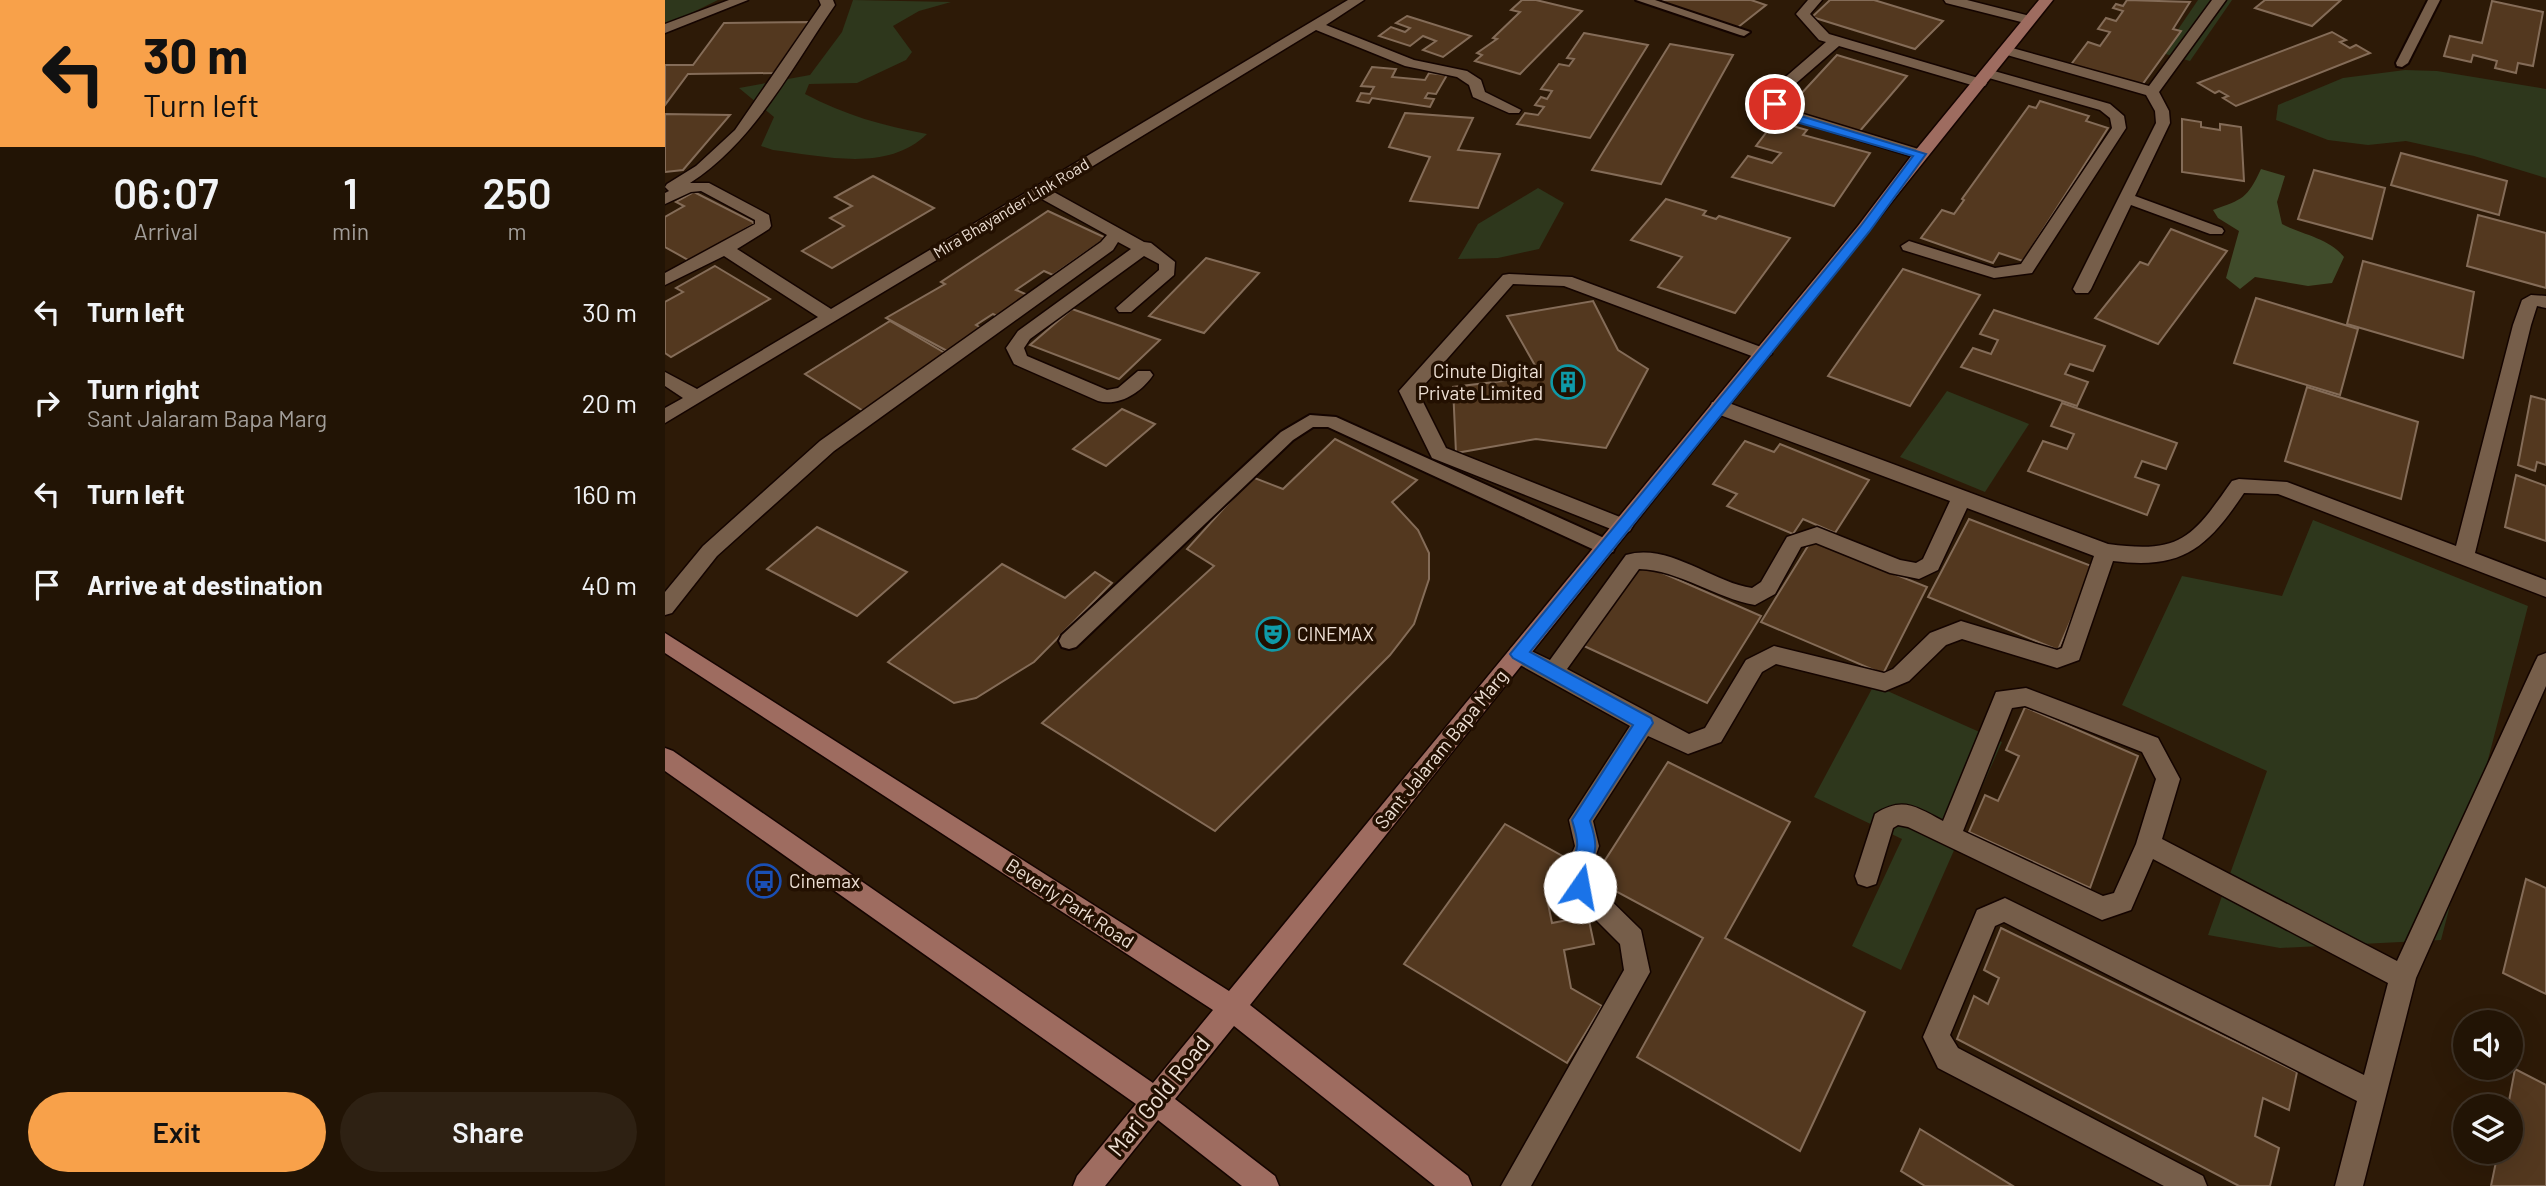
<!DOCTYPE html>
<html lang="en">
<head>
<meta charset="utf-8">
<style>
  body { margin:0; font-family:Barlow,sans-serif; background:#2e2113; color:#f1f3f6; height:100vh; display:flex; flex-direction:column; font-size:26px; white-space:nowrap }
  * { box-sizing:border-box; margin:0 }
  p { font-size:23px; color:#a29e9a }
  .icon { flex:none; width:38px; height:38px; fill:none; stroke:currentColor; stroke-width:2; stroke-linecap:round; stroke-linejoin:round }
  .map { position:relative; flex:1; overflow:hidden }
  .side { display:flex; flex-direction:column; background:#221405; width:665px }
  .side>* { flex:none }
  .hud { background:#f8a14a; color:#111; overflow:hidden }
  .controls { position:absolute; left:1788px; top:1010px; display:grid; gap:14px }
  .controls a { display:grid; place-items:center; width:70px; height:70px; border-radius:50%; background:#221405; box-shadow:0 7px 28px #0002,0 0 0 2px #3f3327; font-size:35px }
  .pin { position:absolute; display:grid; place-items:center; width:60px; height:60px; color:#fff; margin:-30px; border:4px solid #fff; border-radius:50%; box-shadow:0 2px 7px #0007 }
  .me { position:absolute; width:77px; margin:-38px; rotate:12deg; stroke-linejoin:round; filter:drop-shadow(0 0 5px #0008) }
  .turn { display:flex; align-items:center; gap:24px; height:147px; padding:0 28px; font-size:32px }
  .turn .icon { width:91px; height:91px; stroke-width:2.5 }
  .turn b { display:block; font-size:49px; line-height:60px }
  .eta { display:flex; justify-content:space-evenly; align-items:center; height:119px; text-align:center }
  .eta b { font-size:42px; font-weight:600; line-height:49px }
  .cta { display:flex; gap:14px; margin-top:auto; padding:14px 28px }
  .cta a { flex:1; height:80px; border-radius:42px; background:#f8a14a; color:#111; font-size:28px; font-weight:600; line-height:80px; text-align:center }
  .cta a+a { background:#2e2113; color:#f1f3f6 }
  ul { padding:0; list-style:none }
  li { display:flex; align-items:center; gap:21px; height:91px; padding:0 28px }
  li div { flex:1 }
  li b { display:block; font-size:26px }
  li em { font-style:normal }
  main { display:flex; flex:1; min-height:0 }
  .map>svg:first-child { display:block }
  .green { fill:#2e371c }
  .forest { fill:#404c2b }
  .building { fill:#53381f; stroke:#846c58; stroke-width:2 }
  .lines { fill:none; stroke-linecap:round; stroke-linejoin:round }
  .lane-casing { stroke:#140400; stroke-width:4 }
  .street-casing { stroke:#140400; stroke-width:3 }
  .secondary-casing { stroke:#140400; stroke-width:3 }
  .lane { fill:#765e4a; fill-rule:evenodd }
  .street { fill:#765e4a; fill-rule:evenodd }
  .secondary { fill:#9e6c60; fill-rule:evenodd }
  .route { fill:#1a73e8; stroke:#114b97; stroke-width:2 }
  .labels { text-anchor:middle; stroke-width:7; stroke-linejoin:round; paint-order:stroke }
  .far-street-label { font-size:16px; fill:#eee0d5; stroke:#231001 }
  .poi-label { font-size:19px; fill:#eee0d5; stroke:#231001; text-anchor:start }
  .street-label { font-size:19px; fill:#eee0d5; stroke:#231001 }
  .near-street-label { font-size:23px; fill:#eee0d5; stroke:#231001 }
</style>
</head>
<body>
<main>
<section class="side">
<div class="hud">
<div class="turn"><svg class="icon" aria-label="left" viewBox="0 0 24 24"><path d="M17 20v-9H6M10 6l-5 5 5 5"/></svg><div><b>30 m</b>Turn left</div></div>
</div>
<div class="eta">
<div><b>06:07</b><p>Arrival</p></div>
<div><b>1</b><p>min</p></div>
<div><b>250</b><p>m</p></div>
</div>
<ul>
<li><svg class="icon" aria-label="left" viewBox="0 0 24 24"><path d="M17 20v-9H6M10 6l-5 5 5 5"/></svg><div><b>Turn left</b></div><em>30 m</em></li>
<li><svg class="icon" aria-label="right" viewBox="0 0 24 24"><path d="M7 20v-9h11M14 6l5 5-5 5"/></svg><div><b>Turn right</b><p>Sant Jalaram Bapa Marg</p></div><em>20 m</em></li>
<li><svg class="icon" aria-label="left" viewBox="0 0 24 24"><path d="M17 20v-9H6M10 6l-5 5 5 5"/></svg><div><b>Turn left</b></div><em>160 m</em></li>
<li><svg class="icon" aria-label="arrive" viewBox="0 0 24 24"><path d="M6 21V4h12l-3 4 3 4H6"/></svg><div><b>Arrive at destination</b></div><em>40 m</em></li>
</ul>
<div class="cta"><a>Exit</a><a>Share</a></div>
</section>
<div class="map">
<svg width="1881" height="1186" viewBox="0 0 1881 1186">
  <rect width="100%" height="100%" fill="#2d1a07"/>
  <g class="green">
    <polygon points="0,0 53,0 0,26"/>
    <path d="M 188,0 L 286,2 L 254,11 L 228,26 L 247,52 L 241,60 L 192,83 L 144,84 L 140,94 C 180,115 218,126 262,134 C 222,173 159,156 108,150 L 96,146 L 109,117 L 74,88 L 145,75 L 177,32 Z"/>
    <polygon points="1533,0 1567,0 1525,61 1497,53"/>
    <polygon points="1740,70 1772,71 1881,89 1881,178 1809,156 1741,141 1703,145 1663,140 1611,120 1613,105 1678,78"/>
    <polygon points="873,188 899,203 874,249 833,258 793,259 813,224"/>
    <polygon points="1282,391 1364,424 1320,492 1235,457"/>
    <polygon points="1648,520 1863,606 1776,940 1615,948 1543,935 1602,771 1457,705 1517,576 1617,596"/>
    <polygon points="1209,685 1337,742 1236,970 1187,946 1237,839 1149,797"/>
  </g>
  <path class="forest" d="M 1596,169 L 1620,176 L 1612,202 L 1617,224 C 1638,235 1664,238 1679,257 L 1667,283 L 1643,286 L 1590,277 L 1575,289 L 1561,278 L 1574,231 L 1553,218 L 1548,210 C 1578,199 1582,199 1596,169 Z"/>
  <g class="building">
    <polygon points="857,0 871,0 917,11 855,74 810,61 817,55 812,53 832,39 828,38 855,12 846,10"/>
    <polygon points="989,0 1086,0 1101,5 1072,28"/>
    <polygon points="1165,0 1209,0 1278,21 1250,49 1147,17"/>
    <polygon points="1462,0 1525,2 1508,29 1516,31 1477,85 1405,66 1423,42 1435,46 1445,32 1433,29 1441,18 1451,21 1458,11 1448,8 1451,4 1458,6"/>
    <polygon points="1600,0 1676,0 1647,26 1590,8"/>
    <polygon points="1827,1 1878,12 1868,66 1853,63 1851,73 1830,68 1832,61 1808,55 1806,62 1779,56 1785,36 1817,43"/>
    <polygon points="742,16 806,36 778,57 758,50 771,41 758,36 745,46 714,36 726,27 740,32 745,28 731,23"/>
    <polygon points="144,22 109,73 23,74 0,105 0,65 28,65 59,23"/>
    <polygon points="1667,32 1681,40 1675,42 1685,48 1691,45 1705,53 1571,106 1558,98 1563,96 1554,91 1550,93 1533,83"/>
    <polygon points="919,33 983,45 925,138 852,124 860,113 873,115 879,107 870,105 876,97 882,99 887,91 876,89 894,64 904,66 909,59 902,58"/>
    <polygon points="1005,44 1068,55 996,184 927,170"/>
    <polygon points="1172,55 1242,76 1194,132 1122,109"/>
    <polygon points="707,67 731,69 727,77 760,80 764,73 782,75 771,94 763,93 760,98 769,99 765,107 707,98 704,103 692,101 696,93 705,94 709,87 696,86"/>
    <polygon points="1375,101 1424,116 1421,121 1443,128 1358,261 1334,253 1328,263 1256,238 1277,210 1289,214 1299,200 1297,199 1364,106 1371,108"/>
    <polygon points="740,113 808,118 793,150 835,154 813,208 745,201 765,157 724,147"/>
    <polygon points="0,114 65,115 18,170 0,172"/>
    <polygon points="1517,119 1536,122 1536,127 1555,130 1555,124 1576,127 1579,181 1517,172"/>
    <polygon points="1110,121 1142,130 1138,135 1205,153 1169,206 1067,177 1083,156 1107,163 1116,153 1091,146"/>
    <polygon points="1736,153 1842,181 1834,215 1726,185"/>
    <polygon points="1649,170 1720,188 1707,239 1633,219"/>
    <polygon points="208,176 269,208 167,268 137,251 179,226 165,218 187,206 170,197"/>
    <polygon points="29,192 90,223 25,261 0,247 0,217 19,206 11,202"/>
    <polygon points="1001,199 1041,211 1038,215 1051,219 1054,216 1125,238 1070,313 993,287 1017,257 966,240"/>
    <polygon points="383,211 441,238 388,275 379,271 351,290 365,296 334,317 328,314 311,325 318,329 284,352 221,318 280,284 276,282"/>
    <polygon points="1813,215 1881,233 1881,288 1802,266"/>
    <polygon points="1506,229 1562,251 1493,344 1430,318 1475,262 1483,265"/>
    <polygon points="541,258 594,273 539,333 484,316"/>
    <polygon points="1698,261 1809,292 1798,358 1682,324"/>
    <polygon points="50,266 105,299 6,357 0,353 0,302 18,292 11,288"/>
    <polygon points="1238,269 1315,295 1245,406 1163,376"/>
    <polygon points="1591,298 1693,329 1675,395 1569,363"/>
    <polygon points="928,301 953,350 983,369 941,448 871,439 791,453 788,387 872,377 872,369 842,316"/>
    <polygon points="407,309 495,340 454,379 365,345"/>
    <polygon points="1329,310 1440,346 1428,371 1405,364 1400,374 1423,382 1412,406 1296,367 1308,348 1326,354 1333,340 1315,334"/>
    <polygon points="225,321 285,356 200,412 140,374"/>
    <polygon points="1642,387 1753,422 1736,499 1620,461"/>
    <polygon points="1866,396 1881,400 1881,465 1872,462 1870,471 1853,465"/>
    <polygon points="1397,403 1512,443 1501,469 1477,461 1470,477 1494,485 1482,515 1363,471 1378,441 1402,449 1409,434 1386,426"/>
    <polygon points="457,409 490,424 441,466 408,449"/>
    <polygon points="670,439 752,480 727,502 753,530 764,553 764,579 749,624 725,655 550,831 377,723 549,566 522,549 587,477 618,489"/>
    <polygon points="1080,441 1109,452 1115,444 1204,480 1170,533 1138,519 1128,534 1062,506 1072,494 1048,484"/>
    <polygon points="1851,475 1881,486 1881,541 1840,527"/>
    <polygon points="1304,519 1429,567 1393,650 1263,597"/>
    <polygon points="152,527 242,572 192,616 102,569"/>
    <polygon points="1146,541 1262,587 1218,674 1096,622"/>
    <polygon points="337,564 400,598 430,572 447,583 369,662 311,698 289,703 223,662"/>
    <polygon points="977,564 1096,616 1042,703 919,646"/>
    <polygon points="1360,707 1473,756 1425,888 1304,832 1320,795 1333,801 1354,756 1341,750"/>
    <polygon points="1003,762 1125,822 1060,938 1200,1012 1135,1151 972,1057 1038,938 928,879"/>
    <polygon points="840,824 901,858 879,884 887,923 923,916 929,944 899,950 906,988 937,1006 902,1063 739,964"/>
    <polygon points="1861,879 1881,888 1881,994 1838,973"/>
    <polygon points="1336,928 1632,1072 1624,1110 1598,1098 1590,1136 1614,1148 1605,1186 1574,1186 1292,1039 1309,996 1323,1004 1334,978 1319,970"/>
    <polygon points="1850,1069 1881,1085 1881,1186 1826,1186 1833,1152 1846,1152 1846,1106 1843,1106"/>
    <polygon points="1255,1129 1348,1186 1260,1186 1236,1171"/>
  </g>
  <g class="lines">
    <defs>
      <g id="lane">
        <polygon points="971,0 990,0 1085,32 1079,36 1075,35"/>
        <polygon points="1763,0 1775,0 1743,63 1737,67 1732,66 1731,63"/>
        <polygon points="645,415 671,417 948,542 950,547 948,552 934,552 663,427 648,427 628,440 411,647 404,649 397,647 394,641 397,635 616,432"/>
      </g>
      <g id="street">
        <polygon points="64,0 83,0 0,33 0,24"/>
        <path d="M 154,0 L 168,0 L 170,5 C 127,67 90,141 25,183 L 44,183 L 104,215 L 106,226 L 104,229 L 72,249 L 166,309 L 683,0 L 699,0 L 661,25 L 749,60 L 802,71 L 816,80 L 820,92 L 856,110 L 854,113 L 844,113 L 808,97 L 804,85 L 792,77 L 740,66 L 651,30 L 387,191 L 479,242 L 486,243 L 510,262 L 509,275 L 466,312 L 454,312 L 451,308 L 494,270 L 494,264 L 479,256 L 365,339 L 359,348 L 362,356 L 442,390 L 453,388 L 473,371 L 485,371 L 488,375 C 477,392 454,407 433,401 L 349,364 L 341,348 L 353,331 L 466,249 L 453,242 L 448,250 L 169,451 L 52,556 L 7,613 L 0,615 L 0,592 L 38,546 L 155,441 L 436,242 L 442,235 L 375,198 L 0,423 L 0,408 L 18,398 L 0,386 L 0,372 L 32,389 L 153,317 L 59,256 L 0,285 L 0,273 L 90,224 L 90,220 L 36,191 L 26,192 L 0,204 L 0,193 L 4,191 L 0,187 L 2,184 L 31,166 L 70,130 L 156,5 Z"/>
        <polygon points="1143,0 1157,0 1145,14 1164,34 1320,80 1322,83 1320,86 1310,86 1174,46 1121,92 1117,103 1122,109 1260,151 1263,154 1260,157 1255,159 1112,115 1103,104 1109,87 1161,42 1154,40 1131,14"/>
        <polygon points="1279,0 1302,0 1369,17 1371,20 1364,24 1281,3"/>
        <polygon points="1547,0 1561,0 1494,92 1504,111 1505,123 1470,196 1557,228 1559,231 1557,234 1545,234 1466,205 1426,289 1423,293 1411,293 1408,289 1491,123 1490,111 1481,95 1335,53 1333,50 1340,46 1484,86"/>
        <polygon points="1322,69 1445,104 1459,116 1461,128 1367,273 1329,278 1238,250 1236,246 1244,241 1330,268 1356,264 1447,128 1445,118 1435,110 1317,76 1317,70"/>
        <polygon points="844,274 907,277 1104,350 1107,354 1098,360 1092,358 899,286 848,284 753,392 781,448 965,521 968,526 965,531 958,534 951,531 767,458 734,391 838,275"/>
        <path d="M 1866,295 L 1881,296 L 1881,308 L 1872,306 L 1866,325 L 1810,553 L 1881,580 L 1881,597 L 1613,494 L 1579,493 C 1542,548 1518,570 1448,561 L 1414,660 L 1392,668 L 1297,639 L 1281,645 L 1244,681 L 1220,691 L 1111,664 L 1097,672 L 1056,742 L 1023,754 L 983,736 L 928,821 L 934,846 L 925,872 L 926,881 L 976,930 L 985,972 L 866,1186 L 836,1186 L 959,970 L 955,944 L 906,895 L 903,887 L 900,870 L 910,846 L 904,820 L 965,726 L 846,660 L 843,654 L 846,648 L 854,645 L 885,660 L 961,555 C 1003,542 1047,582 1087,588 L 1096,582 L 1122,537 L 1152,527 L 1235,560 L 1251,563 L 1258,559 L 1285,501 L 1047,412 L 1045,407 L 1047,402 L 1061,402 L 1443,544 C 1516,554 1527,538 1567,481 L 1574,479 L 1622,482 L 1791,546 L 1848,325 L 1857,300 ZM 1302,508 L 1429,556 L 1397,648 L 1392,650 L 1296,621 L 1265,633 L 1228,669 L 1219,673 L 1109,646 L 1081,660 L 1040,728 L 1024,734 L 902,669 L 974,569 C 1014,570 1050,598 1090,605 L 1110,594 L 1136,547 L 1151,543 L 1225,573 L 1254,579 L 1273,570 Z"/>
        <path d="M 1881,653 L 1881,686 L 1751,978 L 1698,1186 L 1670,1186 L 1692,1101 L 1339,922 L 1330,926 L 1285,1035 L 1293,1048 L 1538,1176 L 1542,1186 L 1499,1186 L 1273,1068 L 1258,1037 L 1312,910 L 1340,898 L 1699,1075 L 1723,983 L 1488,859 L 1466,910 L 1437,920 L 1243,827 L 1233,825 L 1228,828 L 1211,884 L 1202,887 L 1193,884 L 1190,876 L 1210,814 C 1238,796 1251,807 1278,821 L 1331,692 L 1361,688 L 1493,738 L 1515,779 L 1497,839 L 1732,961 L 1870,662 L 1873,656 ZM 1360,706 L 1477,752 L 1491,779 L 1471,844 L 1449,893 L 1438,896 L 1298,831 L 1347,708 Z"/>
      </g>
      <polygon id="secondary" points="1374,0 1388,0 585,1005 803,1176 807,1186 770,1186 569,1026 510,1099 610,1176 614,1186 577,1186 493,1120 440,1186 408,1186 412,1176 471,1104 0,771 0,748 8,751 488,1083 548,1010 0,653 0,633 564,991 1193,226 1250,151"/>
    </defs>
    <use href="#lane" class="lane-casing"/>
    <use href="#street" class="street-casing"/>
    <use href="#secondary" class="secondary-casing"/>
    <use href="#lane" class="lane"/>
    <use href="#street" class="street"/>
    <use href="#secondary" class="secondary"/>
  </g>
  <path class="route" d="M 1106,102 L 1113,102 L 1121,109 L 1136,116 L 1261,154 L 1204,232 L 865,652 L 986,718 L 988,723 L 925,821 C 932,842 933,852 922,872 L 925,887 L 922,893 L 915,895 L 909,893 L 903,870 C 914,847 915,846 907,820 L 968,725 L 848,658 L 845,654 L 1195,227 L 1248,156 L 1128,121 L 1113,114 L 1104,104 Z"/>
  <defs>
    <symbol id="building-ring" viewBox="-11 -11 22 22"><circle r="9.5" fill="#231001" stroke="#0f9aa8" stroke-width="1.5"/><path d="M-4-6H4V6H1V3H-1V6H-4ZM-2.5-4.3h1.7v1.8h-1.7ZM.8-4.3h1.7v1.8H.8ZM-2.5-1h1.7V.8h-1.7ZM.8-1h1.7V.8H.8Z" fill="#0f9aa8"/></symbol>
    <symbol id="theatre-ring" viewBox="-11 -11 22 22"><circle r="9.5" fill="#231001" stroke="#0f9aa8" stroke-width="1.5"/><path d="M-5-5.5Q0-4 5-5.5V0Q5 5 0 6Q-5 5-5 0ZM-3.3-2.5H-1v1.5H-3.3ZM1-2.5H3.3v1.5H1ZM-2.8 1Q0 5.5 2.8 1Z" fill="#0f9aa8"/></symbol>
    <symbol id="bus-ring" viewBox="-11 -11 22 22"><circle r="9.5" fill="#231001" stroke="#1a4fb4" stroke-width="1.5"/><path d="M-5-6H5V4H4V6H2V4H-2V6H-4V4H-5ZM-3.5-4V0h7V-4ZM-3.5 1.2v1.5H-2V1.2ZM2 1.2v1.5H3.5V1.2Z" fill="#1a4fb4"/></symbol>
  </defs>
  <g fill-rule="evenodd">
    <use href="#building-ring" x="884" y="363" width="38" height="38"/>
    <use href="#theatre-ring" x="589" y="615" width="38" height="38"/>
    <use href="#bus-ring" x="80" y="862" width="38" height="38"/>
  </g>
  <g class="labels">
    <g class="far-street-label">
      <text transform="translate(346 208) rotate(-31)" y="6">Mira Bhayander Link Road</text>
    </g>
    <g class="poi-label">
      <text x="878" y="378" text-anchor="end">Cinute Digital<tspan x="878" dy="22">Private Limited</tspan></text>
      <text x="632" y="641">CINEMAX</text>
      <text x="124" y="888">Cinemax</text>
    </g>
    <g class="street-label">
      <text transform="translate(776 749) rotate(-51)" y="7">Sant Jalaram Bapa Marg</text>
      <text transform="translate(405 903) rotate(33)" y="7">Beverly Park Road</text>
    </g>
    <g class="near-street-label">
      <text transform="translate(494 1096) rotate(-51)" y="8">Mari Gold Road</text>
    </g>
  </g>
</svg>
<div class="controls">
<a><svg class="icon" aria-label="sound" viewBox="0 0 24 24"><path d="M4 9h4l5-4v14l-5-4H4zM17 9q2 3 0 6"/></svg></a>
<a><svg class="icon" aria-label="layers" viewBox="0 0 24 24"><path d="M12 4l9 5-9 5-9-5zM3 14l9 5 9-5"/></svg></a>
</div>
<div class="pin" style="left:1110px;top:104px;background:#d93025"><svg class="icon" aria-label="arrive" viewBox="0 0 24 24"><path d="M6 21V4h12l-3 4 3 4H6"/></svg></div>
<svg class="me" style="left:915px;top:887px" viewBox="-20 -20 40 40"><circle r="19" fill="#fff"/><path d="M0-13L10 11 0 6-10 11z" fill="#1a73e8"/></svg>
</div>
</main>
</body>
</html>
